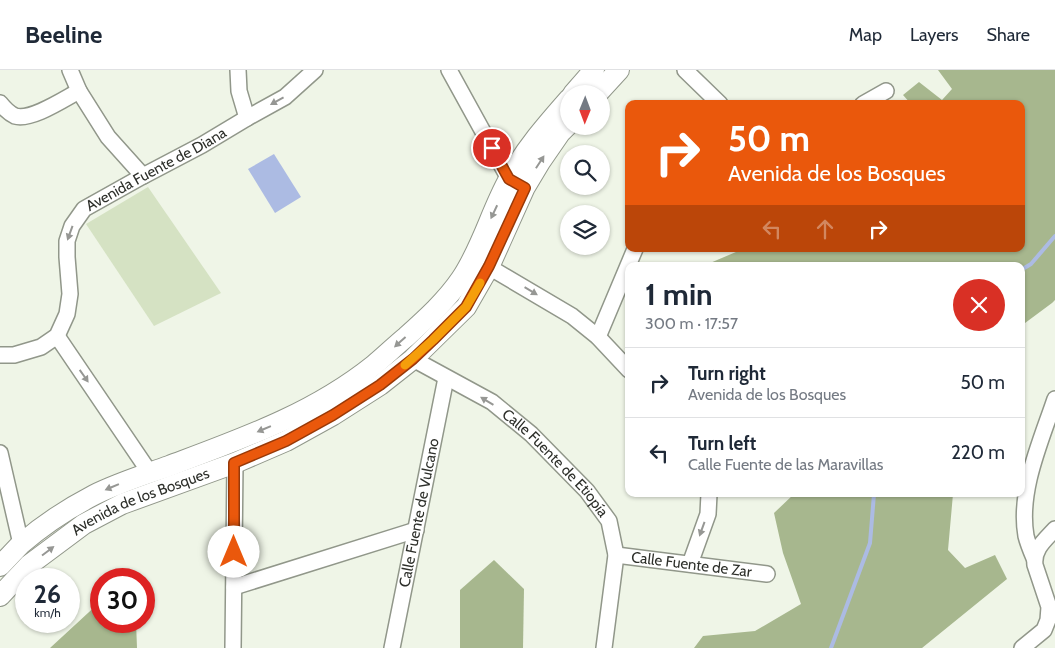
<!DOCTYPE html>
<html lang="en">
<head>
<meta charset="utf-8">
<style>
  body { margin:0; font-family:Cabin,sans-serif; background:#f2f2f3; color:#1f2937; height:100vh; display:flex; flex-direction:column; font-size:19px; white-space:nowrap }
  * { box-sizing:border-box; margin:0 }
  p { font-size:16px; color:#747a83 }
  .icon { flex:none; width:28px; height:28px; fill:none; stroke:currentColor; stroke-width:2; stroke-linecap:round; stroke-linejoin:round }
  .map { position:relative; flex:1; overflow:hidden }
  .side { position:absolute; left:625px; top:192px; width:400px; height:235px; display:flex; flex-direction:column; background:#fff; border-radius:10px; box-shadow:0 1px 4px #0004 }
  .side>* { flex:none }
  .guide { position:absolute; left:625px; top:30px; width:400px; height:152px; border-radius:10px; box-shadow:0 1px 4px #0004; background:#ea580c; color:#fff; overflow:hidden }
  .needle { width:32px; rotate:181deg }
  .buttons { position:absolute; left:560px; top:15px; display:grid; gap:10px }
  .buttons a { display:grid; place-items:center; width:50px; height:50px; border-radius:50%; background:#fff; box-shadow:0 1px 4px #0004; font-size:25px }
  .speed { position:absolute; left:15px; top:498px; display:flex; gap:10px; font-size:25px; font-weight:700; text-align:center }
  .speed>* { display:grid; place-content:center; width:65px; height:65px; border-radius:50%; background:#fff; box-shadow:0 1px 4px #0004; line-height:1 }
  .speed small { font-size:12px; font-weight:400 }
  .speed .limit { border:8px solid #d22; background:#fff; color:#111 }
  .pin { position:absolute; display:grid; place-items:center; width:42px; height:42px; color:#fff; margin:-21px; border:2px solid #fff; border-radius:50%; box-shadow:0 1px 5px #0007 }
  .me { position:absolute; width:55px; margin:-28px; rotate:0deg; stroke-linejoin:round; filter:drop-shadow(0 0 4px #0008) }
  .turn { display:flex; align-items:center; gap:18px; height:105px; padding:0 20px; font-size:22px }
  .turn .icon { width:65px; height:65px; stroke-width:2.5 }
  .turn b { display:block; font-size:35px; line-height:42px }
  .lanes { display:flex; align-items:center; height:48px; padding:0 20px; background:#0003; justify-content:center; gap:25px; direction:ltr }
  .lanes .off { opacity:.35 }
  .round { display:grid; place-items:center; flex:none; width:52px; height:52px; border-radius:26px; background:#f2f2f3 }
  .overview { display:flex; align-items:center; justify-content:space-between; height:85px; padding:0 20px }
  h1 { font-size:30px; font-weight:700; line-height:38px }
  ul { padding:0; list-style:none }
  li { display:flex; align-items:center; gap:15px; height:70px; padding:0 20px; border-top:1px solid #e0e1e3 }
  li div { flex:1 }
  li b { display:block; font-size:19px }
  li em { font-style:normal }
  header { display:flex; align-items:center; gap:30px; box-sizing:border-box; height:70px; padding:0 25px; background:#fff; border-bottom:1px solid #e0e1e3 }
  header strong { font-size:24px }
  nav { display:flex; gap:28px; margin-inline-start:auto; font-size:18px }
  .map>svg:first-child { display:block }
  .green { fill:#d5e2c3 }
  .forest { fill:#a7b78e }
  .water { fill:#acbbe3 }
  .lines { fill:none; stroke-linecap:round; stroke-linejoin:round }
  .stream { stroke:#acbbe3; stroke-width:4 }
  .minor-casing { stroke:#91978a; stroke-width:18 }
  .secondary-casing { stroke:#91978a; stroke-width:22 }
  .minor { stroke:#fff; stroke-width:15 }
  .secondary { stroke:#fff; stroke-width:20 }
  .oneway { fill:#969794 }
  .route-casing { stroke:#983908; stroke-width:12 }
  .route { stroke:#ea580c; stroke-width:9 }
  .slow { stroke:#f59e0b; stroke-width:9 }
  .labels { text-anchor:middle; stroke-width:5; stroke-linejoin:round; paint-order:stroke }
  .street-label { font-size:15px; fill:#2d2f2a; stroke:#fff }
</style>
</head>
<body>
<header>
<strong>Beeline</strong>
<nav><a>Map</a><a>Layers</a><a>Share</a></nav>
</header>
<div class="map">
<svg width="1055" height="578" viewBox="0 0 1055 578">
  <rect width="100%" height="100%" fill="#eff5e7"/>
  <polygon class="green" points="148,117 221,223 154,256 86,154"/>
  <g class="forest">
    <polygon points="938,0 1055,0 1055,230 1052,233 1021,256 1021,196 703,196 743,179 1021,179 1021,34 911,34 903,25 919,12 942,30 952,19"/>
    <polygon points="794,424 953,424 948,480 965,498 995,485 1007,509 922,578 694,578 703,566 755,561 801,534 783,483 774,443"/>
    <polygon points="494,490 524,519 523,578 460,578 460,520"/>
    <polygon points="101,531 101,551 136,551 137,578 50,578"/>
  </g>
  <polygon class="water" points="274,84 301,127 275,143 248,99"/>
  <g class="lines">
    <g class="stream">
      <polyline points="1021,200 1031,194 1055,166"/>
      <polyline points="831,578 870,473 874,424"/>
    </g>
    <defs>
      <g id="minor">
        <polyline points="70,0 79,21 108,67 143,106"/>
        <polyline points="238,0 239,21 247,48"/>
        <polyline points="449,0 509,109 515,112"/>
        <polyline points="685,0 720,34"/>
        <path d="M 0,33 C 4,38 8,43 15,46 C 31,51 64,29 79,21"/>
        <polyline points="863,34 886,21"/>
        <polyline points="489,197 572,246 598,267 629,300"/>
        <polyline points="57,266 150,403"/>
        <polyline points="598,267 635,179"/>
        <path id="s1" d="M 0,285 L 14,285 L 41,277 L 57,266 L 67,244 L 70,224 L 67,187 L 67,171 L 72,156 L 84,139 L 143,106 L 202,75 L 247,48 L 285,27 L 315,0"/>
        <path id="s2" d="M 413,289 L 492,332 L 531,364 L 587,421 L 609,451 L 616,485 L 604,578"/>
        <polyline points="0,383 21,474"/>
        <path id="s3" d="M 616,485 L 767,504"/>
        <path d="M 1034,488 C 1031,481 1028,474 1026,466 C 1018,421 1041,371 1055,329"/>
        <polyline points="690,494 708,444 709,424"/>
        <polyline points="234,517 416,460"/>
        <polyline points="233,578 235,393"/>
        <path id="s4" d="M 392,578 L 446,308"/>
        <path d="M 1022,578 L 1044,560 L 1048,550 L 1049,537 L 1035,495 C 1033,479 1045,470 1055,459"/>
      </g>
      <g id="secondary">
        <polyline points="573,24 594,0"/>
        <polyline points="597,24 619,0"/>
        <path d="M 0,496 C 7,489 14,481 21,474 C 43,455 69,438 94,425 C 118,413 144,405 169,396 C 241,369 313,344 374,295 C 385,286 395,276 406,267 C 426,249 446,231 461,209 C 482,178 491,141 509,109 C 525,79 547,54 569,29"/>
        <path id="s5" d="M 0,526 L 29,495 L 84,454 L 122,434 L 235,393 L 286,371 L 333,345 L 380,315 L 413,289 L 466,237 L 489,197 L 525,117 L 540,92 L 560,63 L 569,54"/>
      </g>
    </defs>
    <use href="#minor" class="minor-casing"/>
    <use href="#secondary" class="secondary-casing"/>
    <use href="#minor" class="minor"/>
    <use href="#secondary" class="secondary"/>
  </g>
  <defs><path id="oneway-solid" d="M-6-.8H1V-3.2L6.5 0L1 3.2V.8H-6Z" transform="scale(1.25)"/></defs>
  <g class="oneway">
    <use href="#oneway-solid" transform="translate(277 31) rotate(151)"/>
    <use href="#oneway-solid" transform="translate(540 92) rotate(-57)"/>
    <use href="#oneway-solid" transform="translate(494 142) rotate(115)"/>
    <use href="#oneway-solid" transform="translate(70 163) rotate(110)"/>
    <use href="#oneway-solid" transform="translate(531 221) rotate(31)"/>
    <use href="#oneway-solid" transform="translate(400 272) rotate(138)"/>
    <use href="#oneway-solid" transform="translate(84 306) rotate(55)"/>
    <use href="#oneway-solid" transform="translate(487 331) rotate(-149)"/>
    <use href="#oneway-solid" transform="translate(264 359) rotate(157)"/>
    <use href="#oneway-solid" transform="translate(112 417) rotate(157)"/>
    <use href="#oneway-solid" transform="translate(702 459) rotate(110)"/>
    <use href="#oneway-solid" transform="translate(48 481) rotate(-37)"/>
  </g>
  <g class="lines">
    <defs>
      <polyline id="route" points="234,482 234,393 286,371 333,345 380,315 413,289 433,270 466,237 489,196 525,118 509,109 492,78"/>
    </defs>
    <use href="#route" class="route-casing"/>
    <use href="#route" class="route"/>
    <polyline class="slow" points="405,295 433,270 466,237 480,213"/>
  </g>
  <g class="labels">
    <g class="street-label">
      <text dy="5" stroke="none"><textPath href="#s1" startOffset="278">Avenida Fuente de Diana</textPath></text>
      <text dy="5" stroke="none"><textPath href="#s2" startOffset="178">Calle Fuente de Etiopía</textPath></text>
      <text dy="5" stroke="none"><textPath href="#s5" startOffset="172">Avenida de los Bosques</textPath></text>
      <text dy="5" stroke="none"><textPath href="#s4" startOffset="138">Calle Fuente de Vulcano</textPath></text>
      <text dy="5" stroke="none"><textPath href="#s3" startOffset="76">Calle Fuente de Zar</textPath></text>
    </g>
  </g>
</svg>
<div class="buttons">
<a><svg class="needle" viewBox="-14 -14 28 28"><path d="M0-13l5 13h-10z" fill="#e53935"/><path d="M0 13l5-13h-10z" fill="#747a83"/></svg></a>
<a><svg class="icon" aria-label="search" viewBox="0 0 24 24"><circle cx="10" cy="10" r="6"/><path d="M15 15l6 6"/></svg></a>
<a><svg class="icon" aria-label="layers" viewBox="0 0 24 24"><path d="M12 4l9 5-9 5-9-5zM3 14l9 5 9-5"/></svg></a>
</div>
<div class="speed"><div>26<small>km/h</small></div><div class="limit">30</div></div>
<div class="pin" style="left:492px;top:78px;background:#d93025"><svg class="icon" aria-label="arrive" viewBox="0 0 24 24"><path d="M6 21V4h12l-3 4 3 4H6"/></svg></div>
<svg class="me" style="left:234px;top:482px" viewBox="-20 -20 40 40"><circle r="19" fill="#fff"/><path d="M0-13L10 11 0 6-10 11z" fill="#ea580c"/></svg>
<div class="guide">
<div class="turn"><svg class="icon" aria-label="right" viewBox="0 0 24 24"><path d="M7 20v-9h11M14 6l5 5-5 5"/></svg><div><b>50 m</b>Avenida de los Bosques</div></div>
<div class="lanes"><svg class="icon off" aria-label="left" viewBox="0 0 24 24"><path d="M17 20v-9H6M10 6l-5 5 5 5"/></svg><svg class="icon off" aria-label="ahead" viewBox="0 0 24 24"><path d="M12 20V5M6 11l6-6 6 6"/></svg><svg class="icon" aria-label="right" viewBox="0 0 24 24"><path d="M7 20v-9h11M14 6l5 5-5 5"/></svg></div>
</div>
<section class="side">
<div class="overview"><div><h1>1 min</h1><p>300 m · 17:57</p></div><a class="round" style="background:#d93025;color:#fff"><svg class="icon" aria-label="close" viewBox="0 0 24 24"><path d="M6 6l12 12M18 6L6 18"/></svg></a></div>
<ul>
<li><svg class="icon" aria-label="right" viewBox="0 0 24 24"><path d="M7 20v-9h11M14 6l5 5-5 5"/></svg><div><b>Turn right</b><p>Avenida de los Bosques</p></div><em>50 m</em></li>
<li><svg class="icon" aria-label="left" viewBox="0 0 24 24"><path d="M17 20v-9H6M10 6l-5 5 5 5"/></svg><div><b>Turn left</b><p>Calle Fuente de las Maravillas</p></div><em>220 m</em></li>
</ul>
</section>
</div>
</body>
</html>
